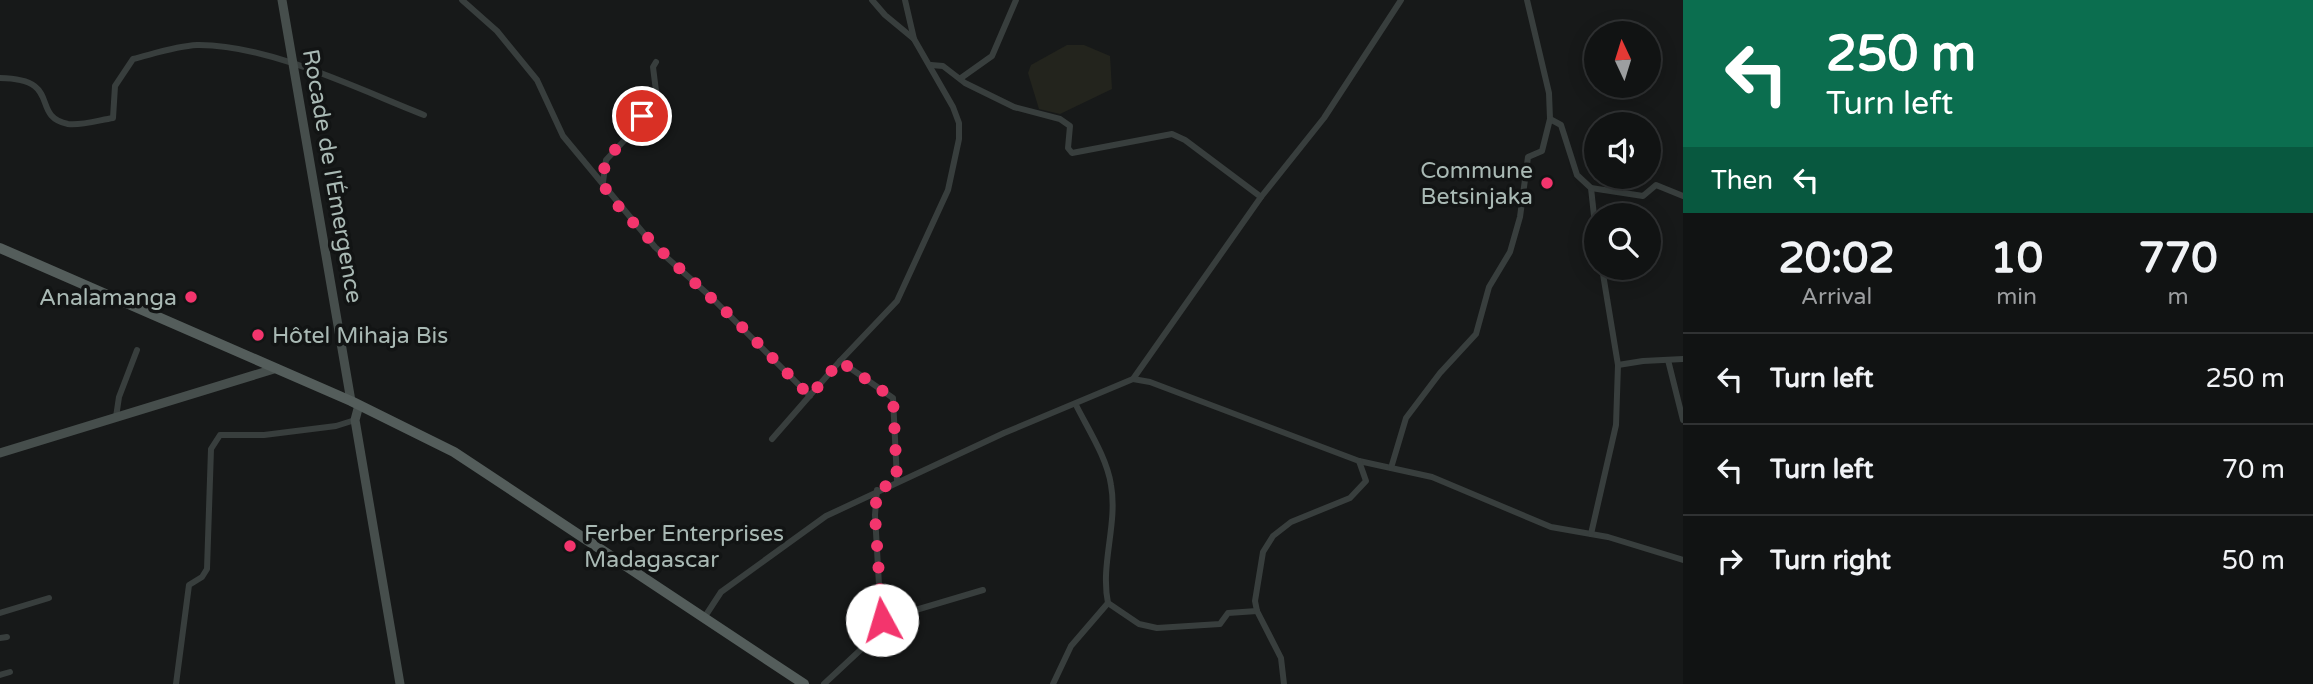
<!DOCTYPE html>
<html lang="en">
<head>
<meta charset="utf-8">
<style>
  body { margin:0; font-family:"Varela Round",sans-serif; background:#1e2021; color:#f1f3f6; height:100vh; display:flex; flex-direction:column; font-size:26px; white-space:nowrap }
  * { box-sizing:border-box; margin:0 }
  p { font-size:23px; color:#9c9ea0 }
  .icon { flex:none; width:38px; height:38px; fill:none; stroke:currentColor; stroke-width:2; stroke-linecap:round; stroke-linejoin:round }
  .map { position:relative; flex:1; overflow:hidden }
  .details { display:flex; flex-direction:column; background:#111313; width:630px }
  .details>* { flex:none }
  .hud { background:#0b6e4f; color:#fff; overflow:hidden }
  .needle { width:46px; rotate:356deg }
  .controls { position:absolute; left:1584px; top:21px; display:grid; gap:14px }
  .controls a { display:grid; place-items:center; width:77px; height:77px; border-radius:50%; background:#111313; box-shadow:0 4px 18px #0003,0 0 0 2px #303233; font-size:35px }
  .pin { position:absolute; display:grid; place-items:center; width:60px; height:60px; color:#fff; margin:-30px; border:4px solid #fff; border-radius:50%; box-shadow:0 2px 7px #0007 }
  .me { position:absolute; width:77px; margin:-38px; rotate:354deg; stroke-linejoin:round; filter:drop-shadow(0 0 5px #0008) }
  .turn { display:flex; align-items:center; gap:24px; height:147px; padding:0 28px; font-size:32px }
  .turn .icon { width:91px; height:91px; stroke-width:2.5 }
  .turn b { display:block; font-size:49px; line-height:60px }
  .then { display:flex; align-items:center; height:66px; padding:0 28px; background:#0003; gap:14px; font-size:26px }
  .eta { display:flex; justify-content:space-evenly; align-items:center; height:119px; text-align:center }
  .eta b { font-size:42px; font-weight:800; line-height:49px }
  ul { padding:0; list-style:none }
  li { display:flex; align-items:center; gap:21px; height:91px; padding:0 28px; border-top:2px solid #303233 }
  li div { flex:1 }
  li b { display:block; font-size:26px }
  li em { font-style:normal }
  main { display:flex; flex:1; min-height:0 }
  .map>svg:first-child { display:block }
  .green { fill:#23241d }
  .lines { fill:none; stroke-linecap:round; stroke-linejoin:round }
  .street { stroke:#383e3d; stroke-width:6 }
  .secondary { stroke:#464e4c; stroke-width:9 }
  .primary { stroke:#545d5b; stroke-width:10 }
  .route { stroke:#f3356d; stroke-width:12; stroke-dasharray:0 21.6 }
  .poi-dot { fill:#f3356d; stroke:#121414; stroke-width:2.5 }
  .labels { text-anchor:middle; stroke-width:7; stroke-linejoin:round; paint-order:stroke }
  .poi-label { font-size:23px; fill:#a9b9b4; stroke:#121414; text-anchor:end }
  .street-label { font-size:23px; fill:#a9b9b4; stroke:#121414 }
</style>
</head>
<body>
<main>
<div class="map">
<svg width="1683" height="684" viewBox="0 0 1683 684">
  <rect width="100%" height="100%" fill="#171919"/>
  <polygon class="green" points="1067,45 1084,45 1110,56 1112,89 1060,114 1039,109 1028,73 1031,65"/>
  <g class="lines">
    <g class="street">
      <polyline points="462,0 497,31 537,80 563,136 655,247 711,297 810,396"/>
      <polyline points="872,0 885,15 914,39"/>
      <polyline points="1527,0 1549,93 1550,119 1561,125 1577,175 1591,188 1596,234"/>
      <polyline points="931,65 943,66 965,83 1014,107 1060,119 1070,126 1068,148 1072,153 1172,134 1185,140 1261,197"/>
      <path d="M 0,78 C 64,79 29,116 68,124 C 80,126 100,120 113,118 L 115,86 L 133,59 C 153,54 176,46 197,45 C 267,44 358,89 424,115"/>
      <polyline points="961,78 992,56 1016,0"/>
      <polyline points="603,182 606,160 636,128 656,91 653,67 656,62"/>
      <polyline points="1591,188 1643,196 1656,185 1683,196"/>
      <polyline points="1668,360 1683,420"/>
      <polyline points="1618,365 1643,361 1683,359"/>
      <polyline points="1133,379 1150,382 1359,461 1432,477 1551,527 1608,537 1683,560"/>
      <path d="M 1076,405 C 1088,429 1107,458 1111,485 C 1118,524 1100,564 1108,603 L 1139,624 L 1157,628 L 1220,624 L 1228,613 L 1257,611"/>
      <polyline points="116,417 119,397 137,350"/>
      <polyline points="772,439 840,361"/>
      <polyline points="1391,468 1406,418 1440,373 1476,334 1489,287 1510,252 1520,217 1528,157 1542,151 1550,119"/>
      <polyline points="897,480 893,398 840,361 897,301 948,190 959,139 959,123 953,107 914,39 905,0"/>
      <polyline points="1591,534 1616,425 1618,365 1602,268"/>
      <polyline points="0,613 49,598"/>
      <polyline points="704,618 721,592 826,516 1004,433 1133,379 1261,197 1324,118 1401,0"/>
      <polyline points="882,620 983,590"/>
      <polyline points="0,638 7,637"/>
      <polyline points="0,675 10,672"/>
      <polyline points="176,684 189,585 202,577 207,569 211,449 220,435 264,435 336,426 355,420"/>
      <polyline points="824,684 870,641 882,637 875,515 877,490"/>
      <polyline points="1053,684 1071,646 1108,603"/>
      <polyline points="1284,684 1281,658 1257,611 1255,601 1263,552 1273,536 1291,522 1350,498 1366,481 1359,461"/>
    </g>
    <g class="secondary">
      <polyline points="282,0 351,401"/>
      <polyline points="359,405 355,420 400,684"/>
      <polyline points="0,453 274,369"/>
    </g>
    <polyline class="primary" points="0,248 351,401 454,452 804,684"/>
  </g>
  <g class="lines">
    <path class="route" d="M 642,116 C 630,139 600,155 603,182 C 606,205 717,302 739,324 C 763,348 786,372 810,396 L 840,361 L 893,398 L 897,480 L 877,491 L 875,515 L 882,620"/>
  </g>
  <g class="poi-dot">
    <circle cx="1547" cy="183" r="7"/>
    <circle cx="191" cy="297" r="7"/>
    <circle cx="258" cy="335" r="7"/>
    <circle cx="570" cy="546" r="7"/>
  </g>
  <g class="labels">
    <g class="poi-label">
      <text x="1533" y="178">Commune<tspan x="1533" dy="26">Betsinjaka</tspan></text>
      <text x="177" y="305">Analamanga</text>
      <text x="272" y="343" text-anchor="start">Hôtel Mihaja Bis</text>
      <text x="584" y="541" text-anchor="start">Ferber Enterprises<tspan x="584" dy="26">Madagascar</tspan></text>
    </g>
    <g class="street-label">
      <text transform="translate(333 176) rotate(80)" y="8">Rocade de l'Émergence</text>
    </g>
  </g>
</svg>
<div class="controls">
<a><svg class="needle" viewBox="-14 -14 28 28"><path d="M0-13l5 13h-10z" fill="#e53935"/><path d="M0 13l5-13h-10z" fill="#9c9ea0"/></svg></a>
<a><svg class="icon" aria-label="sound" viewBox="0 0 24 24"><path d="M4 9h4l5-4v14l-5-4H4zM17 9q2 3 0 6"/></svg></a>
<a><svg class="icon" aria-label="search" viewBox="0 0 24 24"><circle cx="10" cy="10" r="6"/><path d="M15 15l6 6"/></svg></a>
</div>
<div class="pin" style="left:642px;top:116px;background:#d93025"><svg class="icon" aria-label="arrive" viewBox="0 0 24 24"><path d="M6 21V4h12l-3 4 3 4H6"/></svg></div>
<svg class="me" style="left:882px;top:620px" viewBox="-20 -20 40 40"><circle r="19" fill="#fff"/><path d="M0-13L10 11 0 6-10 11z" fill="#f3356d"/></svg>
</div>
<section class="details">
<div class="hud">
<div class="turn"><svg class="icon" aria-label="left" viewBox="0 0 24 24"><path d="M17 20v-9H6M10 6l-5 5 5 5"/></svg><div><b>250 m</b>Turn left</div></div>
<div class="then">Then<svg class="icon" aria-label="left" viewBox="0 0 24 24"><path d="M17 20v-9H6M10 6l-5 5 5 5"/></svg></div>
</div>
<div class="eta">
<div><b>20:02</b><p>Arrival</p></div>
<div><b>10</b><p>min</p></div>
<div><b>770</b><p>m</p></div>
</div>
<ul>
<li><svg class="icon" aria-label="left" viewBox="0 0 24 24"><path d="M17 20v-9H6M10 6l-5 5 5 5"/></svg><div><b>Turn left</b></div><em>250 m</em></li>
<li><svg class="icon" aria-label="left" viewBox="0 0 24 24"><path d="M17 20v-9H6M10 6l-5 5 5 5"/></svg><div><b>Turn left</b></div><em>70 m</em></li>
<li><svg class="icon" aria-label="right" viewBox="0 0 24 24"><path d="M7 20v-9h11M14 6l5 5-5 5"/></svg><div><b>Turn right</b></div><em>50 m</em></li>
</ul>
</section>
</main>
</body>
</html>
